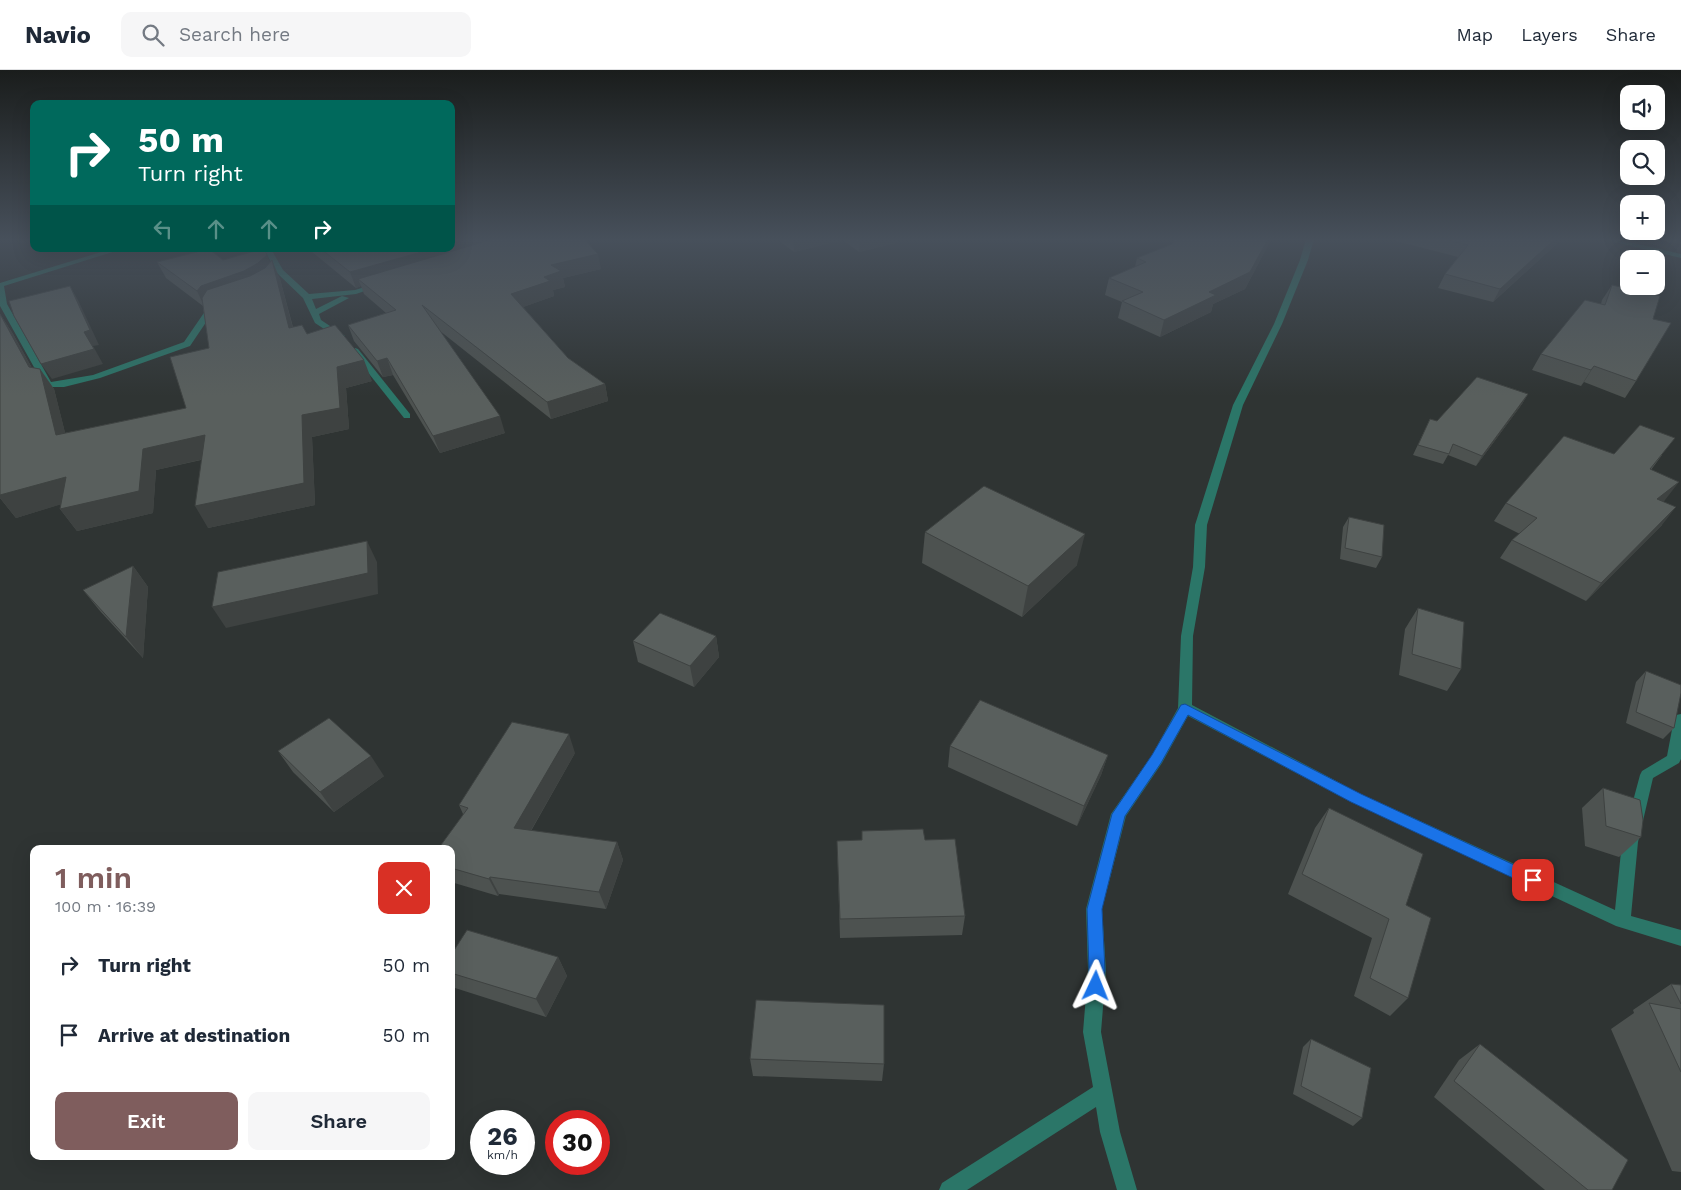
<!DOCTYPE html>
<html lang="en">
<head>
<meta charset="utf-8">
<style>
  body { margin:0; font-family:"Work Sans",sans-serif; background:#f6f6f7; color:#1f2937; height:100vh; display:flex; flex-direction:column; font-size:19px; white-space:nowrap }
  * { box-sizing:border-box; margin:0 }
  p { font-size:16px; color:#747a83 }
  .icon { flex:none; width:28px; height:28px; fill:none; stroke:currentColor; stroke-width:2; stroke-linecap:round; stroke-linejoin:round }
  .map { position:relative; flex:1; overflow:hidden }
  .drawer { position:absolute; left:30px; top:775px; width:425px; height:315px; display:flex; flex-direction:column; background:#fff; border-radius:10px; box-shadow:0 5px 20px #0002 }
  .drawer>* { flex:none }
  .top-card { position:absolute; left:30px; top:30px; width:425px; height:152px; border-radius:10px; box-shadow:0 5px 20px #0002; background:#00695c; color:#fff; overflow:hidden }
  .controls { position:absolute; left:1620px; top:15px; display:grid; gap:10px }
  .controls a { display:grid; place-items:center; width:45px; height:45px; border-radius:10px; background:#fff; box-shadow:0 5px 20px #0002; font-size:25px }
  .speed { position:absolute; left:470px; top:1040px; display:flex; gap:10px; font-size:25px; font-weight:700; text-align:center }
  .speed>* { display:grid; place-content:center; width:65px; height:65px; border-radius:50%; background:#fff; box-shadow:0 5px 20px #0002; line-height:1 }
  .speed small { font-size:12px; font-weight:400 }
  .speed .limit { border:8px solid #d22; background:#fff; color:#111 }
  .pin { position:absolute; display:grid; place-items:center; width:42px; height:42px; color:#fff; margin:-21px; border-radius:10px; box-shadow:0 2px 8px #0006 }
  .me { position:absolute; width:55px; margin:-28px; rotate:2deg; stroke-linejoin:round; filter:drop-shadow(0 0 4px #0008) }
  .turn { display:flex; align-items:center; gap:18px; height:105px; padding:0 25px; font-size:22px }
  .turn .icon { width:65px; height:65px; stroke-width:2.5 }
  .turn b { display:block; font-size:35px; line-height:42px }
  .lanes { display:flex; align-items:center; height:48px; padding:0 25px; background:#0003; justify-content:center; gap:25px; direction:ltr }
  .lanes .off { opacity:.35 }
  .round { display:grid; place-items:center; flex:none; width:52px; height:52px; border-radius:10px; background:#f6f6f7 }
  .headline { display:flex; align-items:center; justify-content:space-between; height:85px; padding:0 25px }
  h1 { font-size:30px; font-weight:600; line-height:38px; color:#7f5d5d }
  .primary-button { display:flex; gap:10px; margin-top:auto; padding:10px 25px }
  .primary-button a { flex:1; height:58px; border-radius:10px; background:#7f5d5d; color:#fff; font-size:20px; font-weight:600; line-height:58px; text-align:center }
  .primary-button a+a { background:#f6f6f7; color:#1f2937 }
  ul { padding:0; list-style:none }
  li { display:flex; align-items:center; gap:15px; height:70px; padding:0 25px }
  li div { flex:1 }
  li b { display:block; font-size:19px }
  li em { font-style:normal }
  header { display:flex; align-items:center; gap:30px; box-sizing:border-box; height:70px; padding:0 25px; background:#fff; border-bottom:1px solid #e0e1e3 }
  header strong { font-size:24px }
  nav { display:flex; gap:28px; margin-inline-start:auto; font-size:18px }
  .search { width:350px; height:45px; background:#f6f6f7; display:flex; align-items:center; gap:12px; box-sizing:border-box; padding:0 18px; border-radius:10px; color:#747a83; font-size:19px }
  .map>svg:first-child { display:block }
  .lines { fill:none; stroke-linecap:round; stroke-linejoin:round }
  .minor { fill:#2b7668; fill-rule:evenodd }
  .wall { fill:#4d5250 }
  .shaded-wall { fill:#3e4241 }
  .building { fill:#595f5d; stroke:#3e4241 }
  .route { fill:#1a73e8; stroke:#114b97 }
</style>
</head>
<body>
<header>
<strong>Navio</strong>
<div class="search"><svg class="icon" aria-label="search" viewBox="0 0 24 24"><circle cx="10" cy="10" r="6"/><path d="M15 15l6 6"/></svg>Search here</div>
<nav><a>Map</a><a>Layers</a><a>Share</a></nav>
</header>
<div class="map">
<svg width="1681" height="1120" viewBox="0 0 1681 1120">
  <rect width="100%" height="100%" fill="#2f3433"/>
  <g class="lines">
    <g class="minor">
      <polygon points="1306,169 1314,169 1308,190 1282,254 1243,335 1207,455 1205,497 1193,566 1192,635 1361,724 1615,840 1622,772 1640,705 1642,701 1667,686 1674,649 1676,645 1681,644 1681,689 1679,693 1653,708 1638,772 1631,846 1681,860 1681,876 1616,856 1351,732 1188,646 1162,693 1126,746 1102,839 1106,901 1101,962 1120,1062 1137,1120 1117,1120 1100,1062 1096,1037 967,1120 939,1120 942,1113 1093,1017 1083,962 1088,901 1086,839 1111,744 1152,685 1178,638 1181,566 1193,497 1195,455 1233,335 1274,254 1300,190"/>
      <polygon points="1602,169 1616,169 1681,184 1681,188"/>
      <polygon points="111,179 122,179 4,216 7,234 51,312 93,305 184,272 210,234 217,236 190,276 100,308 64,317 45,317 0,236 0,213"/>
      <polygon points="264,179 271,179 283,200 309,224 355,220 378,213 382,215 356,224 312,229 316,239 342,226 349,228 319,244 321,250 345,266 338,268 315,253 303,228 277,203"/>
      <polygon points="355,278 358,279 410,344 410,348 404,348 351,281"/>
    </g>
  </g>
  <g class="wall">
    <polygon points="777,169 899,169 899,172 859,182 843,170 794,182"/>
    <polygon points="1175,169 1270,169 1267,177 1245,219 1213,234 1211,242 1160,267 1118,248 1122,232 1105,225 1109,208 1135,197 1137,188 1172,174"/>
    <polygon points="1397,169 1562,169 1493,232 1438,218 1445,204 1458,187 1396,171"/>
    <polygon points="1655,169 1681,169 1681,174"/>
    <polygon points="310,179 451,179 601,199 563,208 565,217 553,220 554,226 523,237 568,288 605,314 608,331 551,349 440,261 505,363 440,383 393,305 383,307 354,271 348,255 386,243 364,224 361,216 356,218 311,181"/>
    <polygon points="223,190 270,192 280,209 293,257 307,264 372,311 346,318 349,359 312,367 315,435 208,458 201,390 156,400 153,443 77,461 60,439 61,434 16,448 0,428 0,244 13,264 32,298 40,299 54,319 65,363 186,338 209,278 203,236 166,208 157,192"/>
    <polygon points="1612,215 1636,311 1625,328 1584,312 1581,316 1532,300 1541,284 1601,234 1602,230"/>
    <polygon points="1528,324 1522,334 1476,396 1448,385 1443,394 1413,385 1430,349 1437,351"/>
    <polygon points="1614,384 1662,385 1651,400 1665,430 1663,431 1662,455 1586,531 1500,488 1512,470 1520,464 1494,451 1506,433"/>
    <polygon points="1349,447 1382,487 1376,498 1340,489 1343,457"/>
    <polygon points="925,462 1077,495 1022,547 922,493"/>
    <polygon points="133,496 148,517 143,588 100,541 83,520"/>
    <polygon points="1418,538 1461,599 1447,621 1399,605 1405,559"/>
    <polygon points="716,566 719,587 694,617 638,592 633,571"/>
    <polygon points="1646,601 1674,658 1663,669 1626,653 1636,612"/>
    <polygon points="950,676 1108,685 1101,705 1077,756 948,697"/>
    <polygon points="278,681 384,706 334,742 293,702"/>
    <polygon points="575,683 531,761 617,772 623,790 606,839 499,824 498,826 451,812 451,779 463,744 459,735"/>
    <polygon points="1603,718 1641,767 1619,787 1585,776 1582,738"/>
    <polygon points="1329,738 1406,835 1408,928 1390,946 1354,926 1372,868 1288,824 1315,758"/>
    <polygon points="862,761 925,770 965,846 962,865 840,868 837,771 862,770"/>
    <polygon points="451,885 558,887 567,906 546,947 455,918 451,914"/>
    <polygon points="1671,914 1681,915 1681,1102 1672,1101 1611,959 1634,943 1633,940"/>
    <polygon points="1311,969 1362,1048 1353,1056 1293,1024 1303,977"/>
    <polygon points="1480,974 1612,1120 1545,1120 1434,1027 1459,990"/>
    <polygon points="750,989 884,994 882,1011 753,1006"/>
  </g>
  <g class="shaded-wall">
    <polygon points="466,169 520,169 358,209 361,216 356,218 350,202 432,179 451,179 451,173"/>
    <polygon points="793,169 843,169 843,170 794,182"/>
    <polygon points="860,169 899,169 899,172 859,182"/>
    <polygon points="1268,169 1270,169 1267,177 1245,219 1213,234 1211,242 1160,267 1164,250"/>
    <polygon points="1555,169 1562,169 1493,232 1500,219"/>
    <polygon points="598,184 601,199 563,208 565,217 553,220 554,226 515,240 511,224 544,207 551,195"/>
    <polygon points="267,185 274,201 205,238 197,221 201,216"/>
    <polygon points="272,190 280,209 298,278 289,258"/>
    <polygon points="70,216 78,230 99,275 93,276 103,294 52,309 41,294 84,262"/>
    <polygon points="0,244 13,264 43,318 29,297"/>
    <polygon points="387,288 393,305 383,307 377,291"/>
    <polygon points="364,290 372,311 346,318 349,359 312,367 315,435 208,458 195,436 302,345 337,297"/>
    <polygon points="1594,296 1584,312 1581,316 1591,300"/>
    <polygon points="40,299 54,319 71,386 56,365"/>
    <polygon points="605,314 608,331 551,349 547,332"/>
    <polygon points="1528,324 1522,334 1476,396 1482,386"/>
    <polygon points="500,346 505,363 440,383 433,366"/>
    <polygon points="205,365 217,386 156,400 153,443 77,461 60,439 143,379"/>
    <polygon points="66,407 82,428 16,448 0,428 0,425"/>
    <polygon points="1679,412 1665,430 1643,447 1657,429"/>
    <polygon points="1676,437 1662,455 1586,531 1601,513"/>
    <polygon points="1085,464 1077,495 1022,547 1028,516"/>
    <polygon points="367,471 377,492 378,524 226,558 212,537"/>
    <polygon points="133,496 148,517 143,588 126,567"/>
    <polygon points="716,566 719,587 694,617 690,596"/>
    <polygon points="569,664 575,683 522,776 514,758"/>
    <polygon points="1108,685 1101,705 1077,756 1084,736"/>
    <polygon points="371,686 384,706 334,742 320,722"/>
    <polygon points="617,772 623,790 606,839 599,822"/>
    <polygon points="490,807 499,824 498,826 489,809"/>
    <polygon points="558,887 567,906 546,947 536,929"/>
  </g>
  <g class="building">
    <polygon points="451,169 466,169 451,173"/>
    <polygon points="493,169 584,169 598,184 551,195 561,201 544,207 550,211 511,224 568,288 605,314 547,332 422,235 500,346 433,366 387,288 377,291 348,255 396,240 358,209"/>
    <polygon points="1175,169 1268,169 1250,202 1209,222 1216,225 1164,250 1122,231 1143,222 1109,208 1146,192 1137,188 1172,174"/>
    <polygon points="1444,169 1555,169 1500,219 1445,204 1468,175"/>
    <polygon points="209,179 223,190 262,179 264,179 267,185 258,193 244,201 201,216 197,221 157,192"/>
    <polygon points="321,179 432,179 350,202"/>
    <polygon points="272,190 289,258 302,255 307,264 335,255 364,290 337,297 340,338 302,345 304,413 195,436 205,365 143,379 139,421 60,439 66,407 0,425 0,244 29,297 40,299 56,365 186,338 170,287 209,278 202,228 207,220 250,206 265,198"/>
    <polygon points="1612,215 1660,226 1653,249 1671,253 1636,311 1594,296 1591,300 1541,284 1585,230 1605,235"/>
    <polygon points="70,216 90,260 84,262 94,279 41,294 14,246 9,231"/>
    <polygon points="1477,307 1528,324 1482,386 1453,374 1449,384 1418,375 1430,349 1437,351"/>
    <polygon points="1640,355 1675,368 1650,399 1679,412 1657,429 1676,437 1601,513 1512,470 1537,448 1506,433 1564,366 1614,384"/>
    <polygon points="984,416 1085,464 1028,516 925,462"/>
    <polygon points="1349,447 1384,455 1382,487 1345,478"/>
    <polygon points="367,471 368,503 212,537 218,502"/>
    <polygon points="133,496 126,567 83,520"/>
    <polygon points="1418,538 1464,552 1461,599 1412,584"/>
    <polygon points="660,543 716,566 690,596 633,571"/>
    <polygon points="1646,601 1681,615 1681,623 1674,658 1636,642"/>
    <polygon points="980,630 1108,685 1084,736 950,676"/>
    <polygon points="329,648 371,686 320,722 278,681"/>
    <polygon points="512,652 569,664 514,758 617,772 599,822 490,807 489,809 451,798 451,779 438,779 468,738 459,735"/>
    <polygon points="1603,718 1640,730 1643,750 1641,767 1606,756"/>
    <polygon points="1329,738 1423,784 1406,835 1431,848 1408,928 1370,908 1389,849 1302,804"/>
    <polygon points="923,759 925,770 955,769 965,846 840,849 837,771 862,770 862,761"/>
    <polygon points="467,860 558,887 536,929 451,903 451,885"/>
    <polygon points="1671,914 1681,915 1681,934"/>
    <polygon points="756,930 884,935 884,994 750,989"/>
    <polygon points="1649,933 1681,939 1681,1002"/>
    <polygon points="1311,969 1371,998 1362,1048 1301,1016"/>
    <polygon points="1480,974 1628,1090 1612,1120 1588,1120 1454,1011"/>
  </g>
  <linearGradient id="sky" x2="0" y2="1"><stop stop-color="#1a1d1c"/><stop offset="0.52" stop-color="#47505b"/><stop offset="1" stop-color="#47505b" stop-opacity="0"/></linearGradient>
  <rect width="1681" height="326" fill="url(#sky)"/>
  <polygon class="route" points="1185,634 1361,724 1538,806 1540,810 1538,815 1533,817 1528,815 1351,732 1188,645 1161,693 1125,746 1102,839 1105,901 1101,922 1096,924 1090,922 1088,916 1089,901 1087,839 1112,744 1152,685 1181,635"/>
</svg>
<div class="controls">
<a><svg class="icon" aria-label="sound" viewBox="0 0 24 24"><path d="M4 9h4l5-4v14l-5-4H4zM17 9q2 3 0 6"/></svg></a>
<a><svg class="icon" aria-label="search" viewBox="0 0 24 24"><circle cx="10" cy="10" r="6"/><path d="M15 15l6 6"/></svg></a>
<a>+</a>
<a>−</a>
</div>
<div class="speed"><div>26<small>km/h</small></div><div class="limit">30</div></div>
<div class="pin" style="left:1533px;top:810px;background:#d93025"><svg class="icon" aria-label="arrive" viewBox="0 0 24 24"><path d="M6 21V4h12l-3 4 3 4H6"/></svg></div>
<svg class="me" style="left:1096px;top:916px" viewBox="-20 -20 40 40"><path d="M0-17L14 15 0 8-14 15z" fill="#1a73e8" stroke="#fff" stroke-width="4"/></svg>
<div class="top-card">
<div class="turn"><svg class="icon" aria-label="right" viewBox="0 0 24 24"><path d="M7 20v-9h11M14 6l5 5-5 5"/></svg><div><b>50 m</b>Turn right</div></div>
<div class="lanes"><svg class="icon off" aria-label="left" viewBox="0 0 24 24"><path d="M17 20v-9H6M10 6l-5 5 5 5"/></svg><svg class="icon off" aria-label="ahead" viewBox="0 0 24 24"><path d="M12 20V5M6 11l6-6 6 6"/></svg><svg class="icon off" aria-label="ahead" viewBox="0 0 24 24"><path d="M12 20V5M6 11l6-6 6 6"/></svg><svg class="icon" aria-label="right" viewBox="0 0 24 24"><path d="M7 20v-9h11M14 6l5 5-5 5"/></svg></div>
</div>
<section class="drawer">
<div class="headline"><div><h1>1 min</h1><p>100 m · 16:39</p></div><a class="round" style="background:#d93025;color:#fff"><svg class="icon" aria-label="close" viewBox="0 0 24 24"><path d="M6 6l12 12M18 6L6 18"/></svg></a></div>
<ul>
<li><svg class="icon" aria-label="right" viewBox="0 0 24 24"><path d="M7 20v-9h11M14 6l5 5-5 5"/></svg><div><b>Turn right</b></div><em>50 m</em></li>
<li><svg class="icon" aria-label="arrive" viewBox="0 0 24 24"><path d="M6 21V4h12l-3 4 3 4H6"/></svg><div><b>Arrive at destination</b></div><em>50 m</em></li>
</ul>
<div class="primary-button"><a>Exit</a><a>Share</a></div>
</section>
</div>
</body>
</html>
